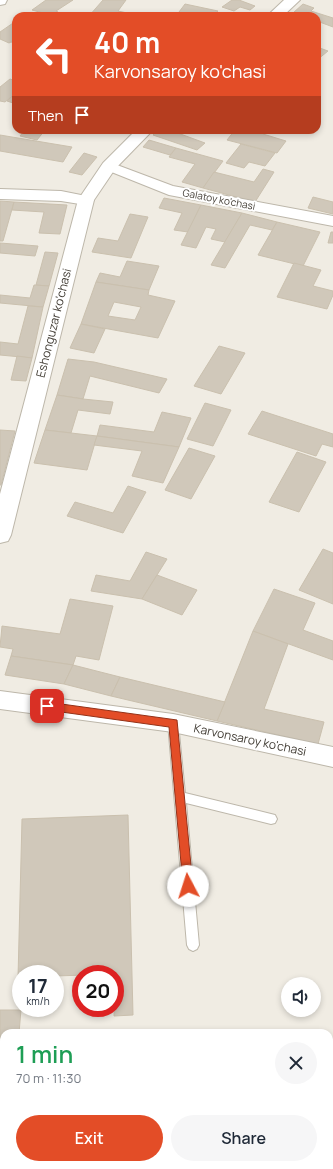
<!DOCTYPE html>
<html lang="en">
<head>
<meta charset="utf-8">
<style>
  body { margin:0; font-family:Manrope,sans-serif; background:#f6f6f7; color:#1f2937; height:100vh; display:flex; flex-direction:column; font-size:15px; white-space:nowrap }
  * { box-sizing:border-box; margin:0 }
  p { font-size:13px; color:#747a83 }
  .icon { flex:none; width:22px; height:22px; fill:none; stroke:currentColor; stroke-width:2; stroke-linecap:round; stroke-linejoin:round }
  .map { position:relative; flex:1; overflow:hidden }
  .drawer { position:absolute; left:0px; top:1029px; width:333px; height:140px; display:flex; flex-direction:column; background:#fff; border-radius:12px 12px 0 0; box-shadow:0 2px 6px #0003 }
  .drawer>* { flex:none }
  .guide { position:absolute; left:12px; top:12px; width:309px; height:122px; border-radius:12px; box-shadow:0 2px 6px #0003; background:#e34d27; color:#fff; overflow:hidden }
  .buttons { position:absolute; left:281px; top:977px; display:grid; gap:8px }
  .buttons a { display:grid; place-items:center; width:40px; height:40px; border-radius:50%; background:#fff; box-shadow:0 2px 6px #0003; font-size:20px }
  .speed { position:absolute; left:12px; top:965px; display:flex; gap:8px; font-size:20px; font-weight:700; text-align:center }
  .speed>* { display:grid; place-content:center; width:52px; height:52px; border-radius:50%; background:#fff; box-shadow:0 2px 6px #0003; line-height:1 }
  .speed small { font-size:10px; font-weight:400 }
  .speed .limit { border:6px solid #d22; background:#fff; color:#111 }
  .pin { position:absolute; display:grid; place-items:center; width:34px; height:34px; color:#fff; margin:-17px; border-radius:8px; box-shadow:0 2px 6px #0006 }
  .me { position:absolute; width:44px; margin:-22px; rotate:355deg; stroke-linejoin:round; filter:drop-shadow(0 0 3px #0008) }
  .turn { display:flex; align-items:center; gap:14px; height:84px; padding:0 16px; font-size:18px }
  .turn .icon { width:52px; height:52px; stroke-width:2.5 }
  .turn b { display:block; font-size:28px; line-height:34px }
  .then { display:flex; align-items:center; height:38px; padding:0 16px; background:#0003; gap:8px; font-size:15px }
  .round { display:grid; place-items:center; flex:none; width:42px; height:42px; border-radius:21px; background:#f6f6f7 }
  .summary { display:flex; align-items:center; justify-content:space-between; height:68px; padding:0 16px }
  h1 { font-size:24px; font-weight:600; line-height:30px; color:#1e9e55 }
  .action { display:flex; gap:8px; margin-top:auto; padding:8px 16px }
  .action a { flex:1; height:46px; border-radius:24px; background:#e34d27; color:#fff; font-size:16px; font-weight:600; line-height:46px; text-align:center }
  .action a+a { background:#f6f6f7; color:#1f2937 }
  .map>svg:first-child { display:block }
  .building { fill:#d0c8ba; stroke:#cac0ae; fill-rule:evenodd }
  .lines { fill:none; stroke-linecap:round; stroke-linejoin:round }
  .service-casing { stroke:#bdb7aa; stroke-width:2 }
  .minor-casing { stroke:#bdb7aa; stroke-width:2 }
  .tertiary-casing { stroke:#bdb7aa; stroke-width:2 }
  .service { fill:#fff; fill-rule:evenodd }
  .minor { fill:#fff; fill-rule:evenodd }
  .tertiary { fill:#fff; fill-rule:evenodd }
  .route { fill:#e34d27; stroke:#943219 }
  .labels { text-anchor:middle; stroke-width:4; stroke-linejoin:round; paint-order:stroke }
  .far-street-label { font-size:10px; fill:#413c34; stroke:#fff }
  .street-label { font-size:12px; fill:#413c34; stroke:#fff }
</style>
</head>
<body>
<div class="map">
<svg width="333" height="1169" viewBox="0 0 333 1169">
  <rect width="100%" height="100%" fill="#f0ece3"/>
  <g class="building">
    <polygon points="46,0 73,0 56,11 58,12 54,16 32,10"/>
    <polygon points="103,0 126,0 118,11 141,16 89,16"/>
    <polygon points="232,0 239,0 255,6 250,10 240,7 234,11 222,7"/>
    <polygon points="185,4 218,11 213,16 176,16"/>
    <polygon points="303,4 314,8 311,11 333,18 333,27 317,21 317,16 301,16 293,13"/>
    <polygon points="16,21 16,43 11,42 9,43 0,39 0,32"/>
    <polygon points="317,47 328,51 317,60"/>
    <polygon points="10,79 16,81 16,93 5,102 0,101 0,87"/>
    <polygon points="16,93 16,104 7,101"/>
    <polygon points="25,130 45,130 37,140 20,136"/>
    <polygon points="158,130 177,130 175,132 205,143 197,150 153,135"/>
    <polygon points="235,130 266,130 263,134 286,141 277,153 227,140"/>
    <polygon points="0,135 72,147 63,162 0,151"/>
    <polygon points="149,140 176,148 170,155 143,147"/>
    <polygon points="241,144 275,153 265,166 249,162 244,168 226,163"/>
    <polygon points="176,148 223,161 203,188 182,182 195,164 169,157"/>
    <polygon points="84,153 97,157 82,175 69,172"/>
    <polygon points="263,169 274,172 255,202 203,188 214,172 254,182"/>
    <polygon points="313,197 333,202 333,214 308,208"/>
    <polygon points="164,198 201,205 188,232 174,230 182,213 159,208"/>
    <polygon points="0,201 14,202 3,241 0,241"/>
    <polygon points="14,202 67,205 60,234 39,233 44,212 12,210"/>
    <polygon points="201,205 242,213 225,242 211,239 216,229 206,227 196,248 181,245"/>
    <polygon points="242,213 277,222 272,230 250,225 225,268 211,265"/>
    <polygon points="130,214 148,217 131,258 92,252 98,238 118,241"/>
    <polygon points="277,222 320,232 303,266 258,255"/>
    <polygon points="331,232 333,232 333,243 328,243"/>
    <polygon points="0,243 38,246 35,256 0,253"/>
    <polygon points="45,252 58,253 49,286 36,285"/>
    <polygon points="127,261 159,266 149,290 96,282 100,273 120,277"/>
    <polygon points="294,263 321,270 313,286 333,291 333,295 327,309 277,297"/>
    <path d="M 96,282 L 149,290 L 148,295 L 175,301 L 158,338 L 81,324 ZM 114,302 L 141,307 L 135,320 L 108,316 Z"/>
    <polygon points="34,285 49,286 43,307 0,303 0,295 30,298"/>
    <polygon points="28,306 43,307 32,358 0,355 0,342 18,344"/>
    <polygon points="81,324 105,329 94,353 70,348"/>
    <polygon points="219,346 245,353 221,394 194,386"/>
    <polygon points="17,356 32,358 26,381 11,380"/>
    <polygon points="68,359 94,362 167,379 159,393 90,376 83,399 57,395"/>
    <polygon points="57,395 83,399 113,402 110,414 78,410 71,433 45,430"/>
    <polygon points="205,403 231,410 213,446 187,439"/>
    <polygon points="262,411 333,434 333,447 322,444 316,456 248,434"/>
    <polygon points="162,412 191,418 179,447 97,436 100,425 154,432"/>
    <polygon points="0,430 15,431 1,485 0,485"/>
    <polygon points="45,430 97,436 87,470 34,463"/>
    <polygon points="97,436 179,447 163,483 132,476 142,451 94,445"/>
    <polygon points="189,448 215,456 191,499 165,490"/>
    <polygon points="297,452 326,462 299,512 269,502"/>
    <polygon points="128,486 146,492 123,533 67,516 75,502 113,513"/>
    <polygon points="323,549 333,553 333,604 299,590"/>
    <polygon points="146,552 167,559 142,599 91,591 96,575 130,581"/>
    <polygon points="157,575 197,590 182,615 142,599"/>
    <polygon points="274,589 315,603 303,630 333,641 333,660 253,631"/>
    <polygon points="70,599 113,606 99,660 76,656 73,665 11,656 13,649 0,647 2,626 60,634"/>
    <polygon points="253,631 288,644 264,709 324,722 318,744 217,721"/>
    <polygon points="11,656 73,665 64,684 5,675"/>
    <polygon points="73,665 120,677 111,696 64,684"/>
    <polygon points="120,677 225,702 217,721 111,696"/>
    <polygon points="128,815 133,1015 114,1016 115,974 55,976 55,974 21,974 21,977 18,978 22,819"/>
    <polygon points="0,1010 21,1010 19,1033 4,1033 4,1119 0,1119"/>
    <polygon points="0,1119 4,1119 4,1165 21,1165 21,1169 0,1169"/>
    <polygon points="314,1165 324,1165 330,1169 309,1169"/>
  </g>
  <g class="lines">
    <defs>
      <polygon id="service" points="173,718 177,720 178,723 185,793 271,814 275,815 277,819 275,823 271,824 186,803 199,945 197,949 193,951 189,949 187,945 168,723 169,720"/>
      <g id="minor">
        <polygon points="0,0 7,0 5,4 0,5"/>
        <polygon points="109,162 173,186 333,216 333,226 169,195 104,169 102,166 104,163"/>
        <polygon points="0,189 61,191 91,197 94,200 91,203 86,205 61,201 0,199"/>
        <polygon points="0,691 173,714 333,747 333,767 173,732 0,709"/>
      </g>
      <g id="tertiary">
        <polygon points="284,0 300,0 283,16 267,16"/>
        <polygon points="136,130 153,130 115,169 94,200 11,535 8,541 0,543 0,494 78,200 103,163"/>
      </g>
    </defs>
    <use href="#service" class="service-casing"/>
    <use href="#minor" class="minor-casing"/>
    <use href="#tertiary" class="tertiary-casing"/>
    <use href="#service" class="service"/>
    <use href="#minor" class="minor"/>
    <use href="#tertiary" class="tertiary"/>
  </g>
  <polygon class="route" points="47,702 177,720 193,886 192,889 188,891 184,889 183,886 169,727 47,710 44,709 42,706 44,703"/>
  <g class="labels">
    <g class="far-street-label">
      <text transform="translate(219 199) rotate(11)" y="4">Galatoy ko'chasi</text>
    </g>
    <g class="street-label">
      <text transform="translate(54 323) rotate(-76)" y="4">Eshonguzar ko'chasi</text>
      <text transform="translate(250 740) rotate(12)" y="4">Karvonsaroy ko'chasi</text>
    </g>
  </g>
</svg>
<div class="buttons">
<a><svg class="icon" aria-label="sound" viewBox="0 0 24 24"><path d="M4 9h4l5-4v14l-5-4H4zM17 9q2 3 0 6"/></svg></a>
</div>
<div class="speed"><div>17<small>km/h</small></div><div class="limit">20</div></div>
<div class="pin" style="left:47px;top:706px;background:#d93025"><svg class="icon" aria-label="arrive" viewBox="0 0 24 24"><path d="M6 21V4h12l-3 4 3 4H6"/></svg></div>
<svg class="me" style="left:188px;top:886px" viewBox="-20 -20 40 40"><circle r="19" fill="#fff"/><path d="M0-13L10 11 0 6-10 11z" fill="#e34d27"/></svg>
<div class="guide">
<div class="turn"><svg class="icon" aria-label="left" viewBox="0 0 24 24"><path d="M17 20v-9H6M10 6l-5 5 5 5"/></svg><div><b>40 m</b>Karvonsaroy ko'chasi</div></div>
<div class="then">Then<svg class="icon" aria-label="arrive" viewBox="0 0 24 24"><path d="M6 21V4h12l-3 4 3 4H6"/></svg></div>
</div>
<section class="drawer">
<div class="summary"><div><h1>1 min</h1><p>70 m · 11:30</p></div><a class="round"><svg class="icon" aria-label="close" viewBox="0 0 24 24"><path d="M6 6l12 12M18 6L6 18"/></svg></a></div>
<div class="action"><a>Exit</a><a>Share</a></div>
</section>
</div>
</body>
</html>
